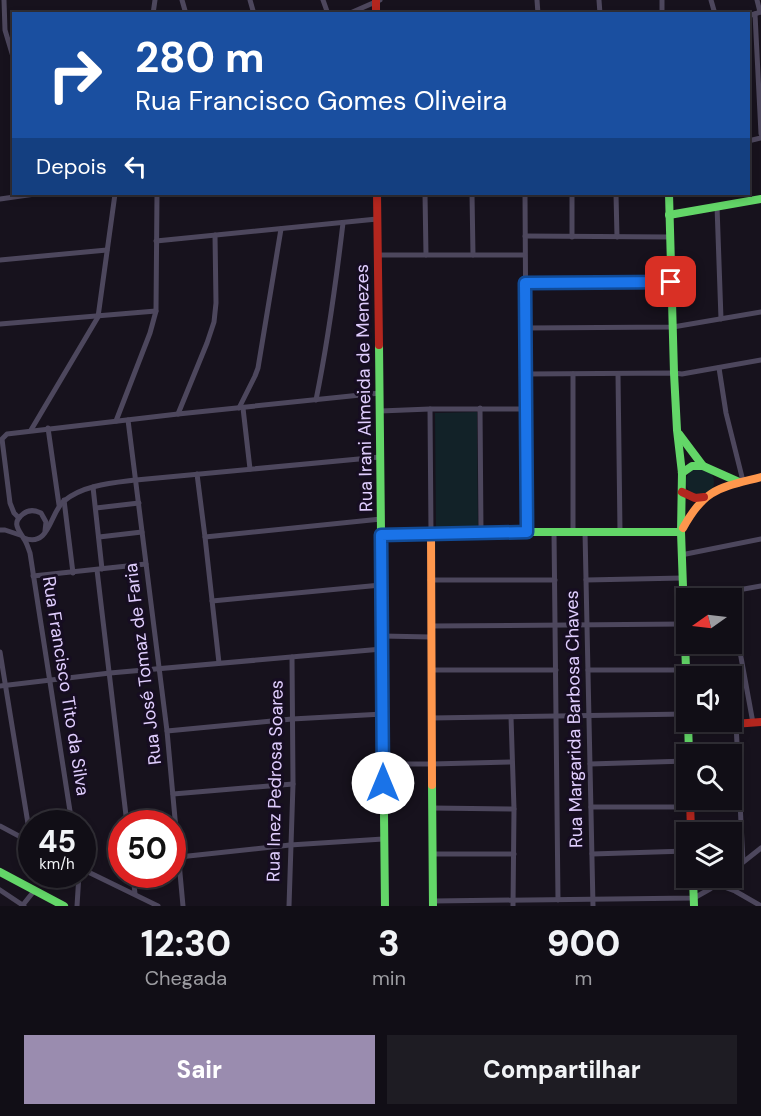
<!DOCTYPE html>
<html lang="pt">
<head>
<meta charset="utf-8">
<style>
  body { margin:0; font-family:"DM Sans",sans-serif; background:#1e1c23; color:#f1f3f6; height:100vh; display:flex; flex-direction:column; font-size:22px; white-space:nowrap }
  * { box-sizing:border-box; margin:0 }
  p { font-size:20px; color:#9c9ca1 }
  .icon { flex:none; width:33px; height:33px; fill:none; stroke:currentColor; stroke-width:2; stroke-linecap:round; stroke-linejoin:round }
  .map { position:relative; height:906px; overflow:hidden }
  .details { display:flex; flex-direction:column; background:#110e16; flex:1 }
  .details>* { flex:none }
  .guide { position:absolute; left:12px; top:12px; width:738px; height:183px; border-radius:0px; box-shadow:0 3px 9px #0003,0 0 0 2px #302e35; background:#1a4fa0; color:#fff; overflow:hidden }
  .needle { width:39px; rotate:256deg }
  .controls { position:absolute; left:676px; top:588px; display:grid; gap:12px }
  .controls a { display:grid; place-items:center; width:66px; height:66px; border-radius:0px; background:#110e16; box-shadow:0 3px 9px #0003,0 0 0 2px #302e35; font-size:30px }
  .speed { position:absolute; left:18px; top:810px; display:flex; gap:12px; font-size:30px; font-weight:700; text-align:center }
  .speed>* { display:grid; place-content:center; width:78px; height:78px; border-radius:50%; background:#110e16; box-shadow:0 3px 9px #0003,0 0 0 2px #302e35; line-height:1 }
  .speed small { font-size:15px; font-weight:400 }
  .speed .limit { border:9px solid #d22; background:#fff; color:#111 }
  .pin { position:absolute; display:grid; place-items:center; width:51px; height:51px; color:#fff; margin:-26px; border-radius:12px; box-shadow:0 3px 9px #0006 }
  .me { position:absolute; width:66px; margin:-33px; rotate:0deg; stroke-linejoin:round; filter:drop-shadow(0 0 4px #0008) }
  .turn { display:flex; align-items:center; gap:21px; height:126px; padding:0 24px; font-size:27px }
  .turn .icon { width:78px; height:78px; stroke-width:2.5 }
  .turn b { display:block; font-size:42px; line-height:51px }
  .then { display:flex; align-items:center; height:57px; padding:0 24px; background:#0003; gap:12px; font-size:22px }
  .eta { display:flex; justify-content:space-evenly; align-items:center; height:102px; text-align:center }
  .eta b { font-size:36px; font-weight:800; line-height:42px }
  .button { display:flex; gap:12px; margin-top:auto; padding:12px 24px }
  .button a { flex:1; height:69px; border-radius:0px; background:#9a8caf; color:#fff; font-size:24px; font-weight:800; line-height:69px; text-align:center }
  .button a+a { background:#1e1c23; color:#f1f3f6 }
  .map>svg:first-child { display:block }
  .green { fill:#122228 }
  .lines { fill:none; stroke-linecap:round; stroke-linejoin:round }
  .street { stroke:#4d475d; stroke-width:5 }
  .fast { stroke:#63d668; stroke-width:8 }
  .slow { stroke:#ff974d; stroke-width:8 }
  .jam { stroke:#b3261e; stroke-width:8 }
  .route-casing { stroke:#114b97; stroke-width:15 }
  .route { stroke:#1a73e8; stroke-width:10 }
  .labels { text-anchor:middle; stroke-width:6; stroke-linejoin:round; paint-order:stroke }
  .street-label { font-size:18px; fill:#e0cefe; stroke:#160d21 }
</style>
</head>
<body>
<div class="map">
<svg width="761" height="906" viewBox="0 0 761 906">
  <rect width="100%" height="100%" fill="#17121d"/>
  <g class="green">
    <polygon points="477,412 478,530 436,530 435,413"/>
    <circle cx="700" cy="482" r="14"/>
  </g>
  <g class="lines">
    <g class="street">
      <polyline points="4,0 5,30 14,60"/>
      <polyline points="182,0 186,14"/>
      <polyline points="250,0 254,14"/>
      <polyline points="323,0 328,14"/>
      <polyline points="537,0 538,14"/>
      <polyline points="599,0 600,14"/>
      <polyline points="662,0 662,14"/>
      <polyline points="711,0 715,14"/>
      <polyline points="757,0 760,12"/>
      <polyline points="153,14 155,0"/>
      <polyline points="348,14 380,0"/>
      <polyline points="755,14 761,134"/>
      <polyline points="748,16 761,12"/>
      <polyline points="748,141 761,138"/>
      <polyline points="425,194 426,255"/>
      <polyline points="472,194 473,255"/>
      <polyline points="525,194 527,532"/>
      <polyline points="572,194 572,237"/>
      <polyline points="616,194 617,237"/>
      <polyline points="0,199 35,194"/>
      <polyline points="717,206 721,319"/>
      <polyline points="525,236 670,237"/>
      <polyline points="156,241 377,219"/>
      <polyline points="377,255 524,255"/>
      <polyline points="0,260 107,250"/>
      <polyline points="525,283 671,282"/>
      <polyline points="0,324 156,311"/>
      <polyline points="526,328 673,327 761,312"/>
      <polyline points="719,368 726,413 743,481"/>
      <polyline points="526,374 674,373 682,374 761,360"/>
      <polyline points="573,374 573,532"/>
      <polyline points="618,374 620,532"/>
      <path d="M 316,400 C 328,341 336,282 343,223"/>
      <polyline points="239,408 255,376 258,368 281,229"/>
      <polyline points="243,408 250,469"/>
      <polyline points="480,408 481,532"/>
      <polyline points="430,409 431,533"/>
      <polyline points="380,411 430,409 526,409"/>
      <polyline points="178,414 207,343 214,322 216,303 215,235"/>
      <polyline points="128,420 167,731 183,906"/>
      <polyline points="116,421 150,333 156,311 157,194"/>
      <polyline points="48,428 59,505"/>
      <polyline points="31,430 98,317 115,194"/>
      <polyline points="197,474 205,537 219,663"/>
      <polyline points="93,487 102,569"/>
      <polyline points="64,500 73,573"/>
      <polyline points="96,508 139,503"/>
      <polyline points="19,518 14,513 10,503 2,439 7,434 178,414 380,393"/>
      <polyline points="0,530 5,530 20,535"/>
      <path d="M 45,531 L 46,522 L 41,513 C 35,510 29,509 23,514 C 11,523 19,530 24,539 C 27,543 28,548 30,553 L 72,824"/>
      <polyline points="554,532 558,900"/>
      <polyline points="585,532 593,906"/>
      <polyline points="99,537 142,532"/>
      <polyline points="205,537 381,519"/>
      <path d="M 24,538 C 50,548 50,512 64,501 C 83,485 112,483 136,480 L 380,457"/>
      <polyline points="681,555 761,539"/>
      <polyline points="97,570 127,824"/>
      <polyline points="33,576 146,564"/>
      <polyline points="430,580 555,580"/>
      <polyline points="586,580 683,578"/>
      <polyline points="693,598 761,586"/>
      <polyline points="212,601 381,585"/>
      <polyline points="732,608 753,723"/>
      <polyline points="431,626 684,624"/>
      <polyline points="382,636 431,637"/>
      <polyline points="0,652 31,842"/>
      <polyline points="431,670 556,670"/>
      <polyline points="588,670 686,670"/>
      <polyline points="0,686 110,673 382,649"/>
      <polyline points="511,717 514,809 513,906"/>
      <polyline points="431,718 687,714"/>
      <polyline points="736,724 743,862"/>
      <polyline points="167,731 292,719 383,714"/>
      <polyline points="383,764 432,764 512,762"/>
      <polyline points="590,764 687,761"/>
      <polyline points="173,794 293,784"/>
      <polyline points="591,807 690,807"/>
      <polyline points="432,808 514,809"/>
      <polyline points="0,826 32,843"/>
      <polyline points="432,854 514,854"/>
      <polyline points="592,854 687,851"/>
      <polyline points="179,857 290,845 383,839"/>
      <polyline points="82,869 158,906"/>
      <polyline points="732,871 761,848"/>
      <polyline points="133,874 135,894"/>
      <polyline points="716,884 735,891 761,906"/>
      <polyline points="0,890 24,906"/>
      <polyline points="433,901 694,898 710,889 724,878"/>
      <polyline points="22,906 34,891"/>
      <polyline points="77,906 79,874"/>
      <polyline points="289,906 293,784 292,657"/>
    </g>
    <g class="fast">
      <polyline points="669,194 674,373 677,430 682,473 681,532 687,697"/>
      <polyline points="669,215 761,199"/>
      <polyline points="379,345 385,906"/>
      <polyline points="679,434 703,466 739,482"/>
      <polyline points="682,473 692,466 703,466"/>
      <polyline points="381,535 481,532 681,532"/>
      <polyline points="688,722 689,754"/>
      <polyline points="432,785 433,906"/>
      <polyline points="0,872 64,906"/>
      <polyline points="693,878 694,906"/>
    </g>
    <g class="slow">
      <path d="M 683,528 C 705,488 719,488 761,477"/>
      <polyline points="431,533 432,785"/>
    </g>
    <g class="jam">
      <polyline points="376,0 376,14"/>
      <polyline points="377,194 379,345"/>
      <polyline points="682,492 695,498 704,497"/>
      <polyline points="688,724 706,726 761,722"/>
      <polyline points="690,800 691,832"/>
    </g>
  </g>
  <g class="lines">
    <defs>
      <polyline id="route" points="383,783 381,535 527,532 525,283 671,282"/>
    </defs>
    <use href="#route" class="route-casing"/>
    <use href="#route" class="route"/>
  </g>
  <g class="labels">
    <g class="street-label">
      <text transform="translate(364 388) rotate(-91)" y="6">Rua Irani Almeida de Menezes</text>
      <text transform="translate(143 664) rotate(-97)" y="6">Rua José Tomaz de Faria</text>
      <text transform="translate(66 686) rotate(81)" y="6">Rua Francisco Tito da Silva</text>
      <text transform="translate(574 719) rotate(-91)" y="6">Rua Margarida Barbosa Chaves</text>
      <text transform="translate(275 781) rotate(-89)" y="6">Rua Inez Pedrosa Soares</text>
    </g>
  </g>
</svg>
<div class="controls">
<a><svg class="needle" viewBox="-14 -14 28 28"><path d="M0-13l5 13h-10z" fill="#e53935"/><path d="M0 13l5-13h-10z" fill="#9c9ca1"/></svg></a>
<a><svg class="icon" aria-label="sound" viewBox="0 0 24 24"><path d="M4 9h4l5-4v14l-5-4H4zM17 9q2 3 0 6"/></svg></a>
<a><svg class="icon" aria-label="search" viewBox="0 0 24 24"><circle cx="10" cy="10" r="6"/><path d="M15 15l6 6"/></svg></a>
<a><svg class="icon" aria-label="layers" viewBox="0 0 24 24"><path d="M12 4l9 5-9 5-9-5zM3 14l9 5 9-5"/></svg></a>
</div>
<div class="speed"><div>45<small>km/h</small></div><div class="limit">50</div></div>
<div class="pin" style="left:671px;top:282px;background:#d93025"><svg class="icon" aria-label="arrive" viewBox="0 0 24 24"><path d="M6 21V4h12l-3 4 3 4H6"/></svg></div>
<svg class="me" style="left:383px;top:783px" viewBox="-20 -20 40 40"><circle r="19" fill="#fff"/><path d="M0-13L10 11 0 6-10 11z" fill="#1a73e8"/></svg>
<div class="guide">
<div class="turn"><svg class="icon" aria-label="right" viewBox="0 0 24 24"><path d="M7 20v-9h11M14 6l5 5-5 5"/></svg><div><b>280 m</b>Rua Francisco Gomes Oliveira</div></div>
<div class="then">Depois<svg class="icon" aria-label="left" viewBox="0 0 24 24"><path d="M17 20v-9H6M10 6l-5 5 5 5"/></svg></div>
</div>
</div>
<section class="details">
<div class="eta">
<div><b>12:30</b><p>Chegada</p></div>
<div><b>3</b><p>min</p></div>
<div><b>900</b><p>m</p></div>
</div>
<div class="button"><a>Sair</a><a>Compartilhar</a></div>
</section>
</body>
</html>
